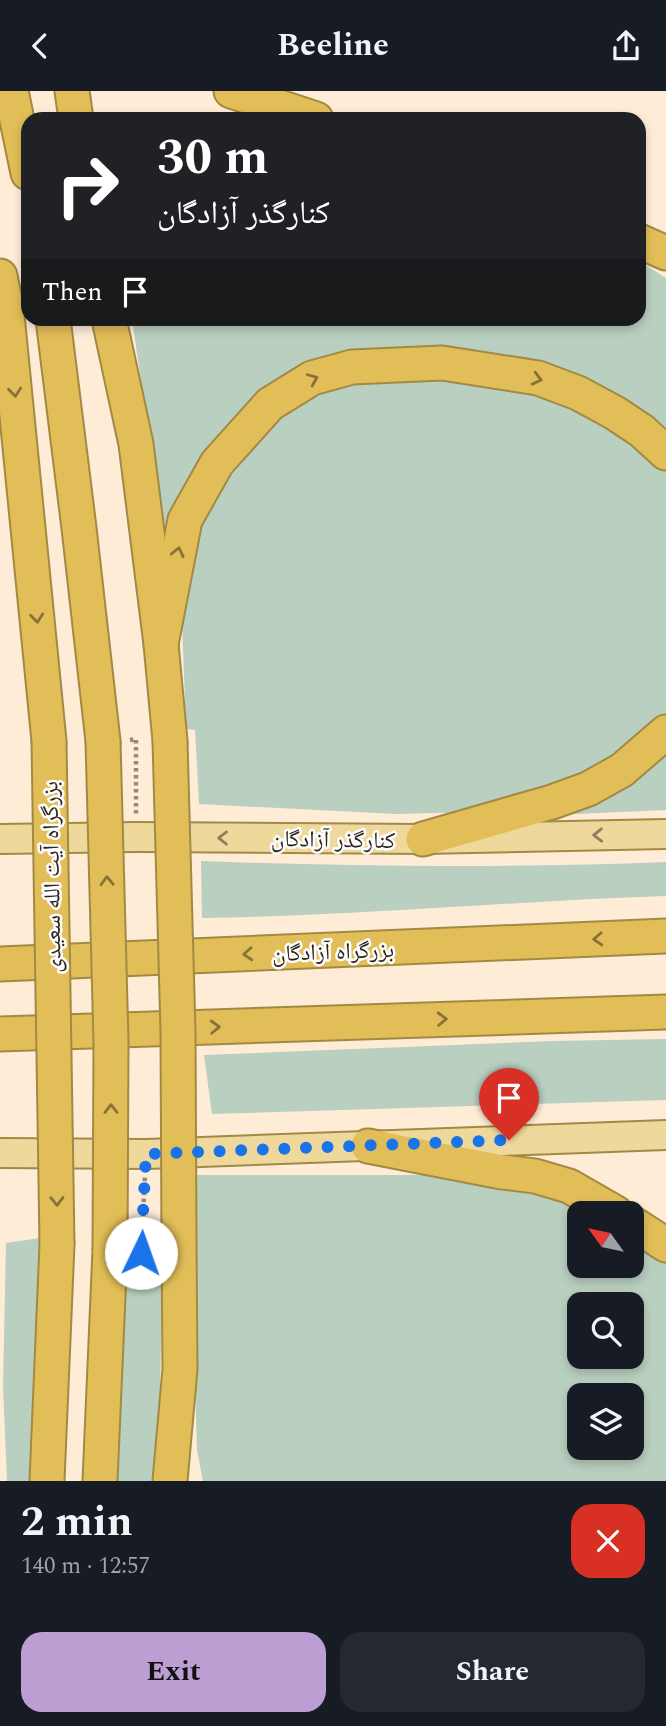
<!DOCTYPE html>
<html lang="en">
<head>
<meta charset="utf-8">
<style>
  body { margin:0; font-family:Spectral,"Noto Naskh Arabic",serif; background:#242831; color:#f1f3f6; height:100vh; display:flex; flex-direction:column; font-size:26px; white-space:nowrap }
  * { box-sizing:border-box; margin:0 }
  p { font-size:23px; color:#9ea1a6 }
  .icon { flex:none; width:38px; height:38px; fill:none; stroke:currentColor; stroke-width:2; stroke-linecap:round; stroke-linejoin:round }
  .map { position:relative; height:1390px; overflow:hidden }
  .drawer { display:flex; flex-direction:column; background:#171b24; flex:1 }
  .drawer>* { flex:none }
  .banner { position:absolute; left:21px; top:21px; width:625px; height:214px; border-radius:21px; box-shadow:0 4px 10px #0003; background:#202124; color:#fff; overflow:hidden }
  .needle { width:46px; rotate:303deg }
  .buttons { position:absolute; left:567px; top:1110px; display:grid; gap:14px }
  .buttons a { display:grid; place-items:center; width:77px; height:77px; border-radius:14px; background:#171b24; box-shadow:0 4px 10px #0003; font-size:35px }
  .pin { position:absolute; display:grid; place-items:center; width:60px; height:60px; color:#fff; margin:-72px -30px; border-radius:50% 50% 50% 0; rotate:-45deg; box-shadow:0 0 7px #0007 }
  .pin .icon { rotate:45deg }
  .me { position:absolute; width:77px; margin:-38px; rotate:3deg; stroke-linejoin:round; filter:drop-shadow(0 0 5px #0008) }
  .turn { display:flex; align-items:center; gap:24px; height:147px; padding:0 21px; font-size:32px }
  .turn .icon { width:91px; height:91px; stroke-width:2.5 }
  .turn b { display:block; font-size:49px; line-height:60px }
  .then { display:flex; align-items:center; height:66px; padding:0 21px; background:#0003; gap:14px; font-size:26px }
  .round { display:grid; place-items:center; flex:none; width:74px; height:74px; border-radius:21px; background:#242831 }
  .overview { display:flex; align-items:center; justify-content:space-between; height:119px; padding:0 21px }
  h1 { font-size:42px; font-weight:700; line-height:52px }
  .button { display:flex; gap:14px; margin-top:auto; padding:14px 21px }
  .button a { flex:1; height:80px; border-radius:21px; background:#bc9ed3; color:#111; font-size:28px; font-weight:700; line-height:80px; text-align:center }
  .button a+a { background:#242831; color:#f1f3f6 }
  header { display:flex; justify-content:space-between; align-items:center; height:91px; padding:0 21px; background:#171b24; font-size:32px; font-weight:700 }
  .map>svg:first-child { display:block }
  .green { fill:#b9cfc0; fill-rule:evenodd }
  .lines { fill:none; stroke-linecap:round; stroke-linejoin:round }
  .major-casing { stroke:#a28944; stroke-width:32 }
  .highway-casing { stroke:#a28944; stroke-width:37 }
  .path { stroke:#978a7c; stroke-width:4.5; stroke-dasharray:3.5 3.5; stroke-linecap:butt }
  .major { stroke:#eed89b; stroke-width:28 }
  .highway { stroke:#e2be58; stroke-width:33 }
  .highway-bridge-casing { stroke:#a28944; stroke-width:37; stroke-linecap:butt }
  .highway-bridge { stroke:#e2be58; stroke-width:33 }
  .oneway { stroke:#87723b }
  .oneway2 { stroke:#8d7f5c }
  .route { stroke:#1a73e8; stroke-width:12; stroke-dasharray:0 21.6 }
  .labels { text-anchor:middle; stroke-width:5; stroke-linejoin:round; paint-order:stroke }
  .street-label { font-size:23px; fill:#2c261e; stroke:#fdfdfd }
</style>
</head>
<body>
<header><svg class="icon" aria-label="back" viewBox="0 0 24 24"><path d="M15 5l-7 7 7 7"/></svg>Beeline<svg class="icon" aria-label="share" viewBox="0 0 24 24"><path d="M12 15V3M7 8l5-5 5 5M5 13v7h14v-7"/></svg></header>
<div class="map">
<svg width="666" height="1390" viewBox="0 0 666 1390">
  <rect width="100%" height="100%" fill="#feecd7"/>
  <g class="green">
    <polygon points="639,170 666,187 666,344 650,329 367,260 194,385 160,450 147,330 132,228 639,228"/>
    <polygon points="446,284 537,301 608,334 666,378 666,629 585,690 473,721 397,723 199,713 195,639 186,638 182,530 197,435 226,378 276,327 309,302 347,289"/>
    <polygon points="666,658 666,719 553,724"/>
    <path d="M 201,770 C 356,776 511,777 666,771 L 666,805 C 511,810 357,825 202,827 Z"/>
    <polygon points="666,948 666,1009 212,1023 204,964 553,950"/>
    <path d="M 197,1084 L 438,1084 L 491,1086 L 601,1122 L 579,1122 L 579,1174 L 632,1174 L 632,1141 L 666,1164 L 666,1390 L 203,1390 L 197,1359 L 194,1251 ZM 579,1213 L 632,1213 L 632,1265 L 579,1265 ZM 579,1304 L 632,1304 L 632,1356 L 579,1356 Z"/>
    <polygon points="40,1147 31,1390 7,1390 3,1296 6,1152"/>
    <polygon points="126,1159 163,1163 158,1390 118,1390"/>
  </g>
  <g class="lines">
    <defs>
      <g id="major">
        <polyline points="0,748 136,746 423,748 666,743"/>
        <polyline points="0,1062 146,1063 666,1044"/>
      </g>
      <g id="highway">
        <polyline points="11,0 28,82"/>
        <polyline points="72,0 76,28"/>
        <polyline points="231,0 316,28"/>
        <polyline points="639,150 666,162"/>
        <polyline points="0,185 6,214 49,650"/>
        <polyline points="53,228 79,437 103,650"/>
        <polyline points="109,228 136,353 161,553 170,650"/>
        <polyline points="161,553 185,429 217,372 270,313 312,287 352,276 442,272 538,287 578,302 615,322 642,340 666,362"/>
        <polyline points="423,748 552,711 588,698 622,679 666,641"/>
        <polyline points="0,873 666,845"/>
        <polyline points="0,943 666,921"/>
        <polyline points="368,1055 502,1081 535,1085 569,1095 616,1122"/>
        <polyline points="632,1132 666,1154"/>
        <polyline points="47,1390 57,1153"/>
        <polyline points="100,1390 110,1159"/>
        <polyline points="170,1390 180,1278 179,1150"/>
      </g>
    </defs>
    <use href="#major" class="major-casing"/>
    <use href="#highway" class="highway-casing"/>
    <g class="path">
      <polyline points="130,649 136,648 136,724"/>
      <polyline points="136,1161 141,1162 145,1085"/>
    </g>
    <use href="#major" class="major"/>
    <use href="#highway" class="highway"/>
    <defs>
      <g id="highway-bridge">
        <polyline points="49,650 57,1153"/>
        <polyline points="103,650 111,951 110,1159"/>
        <polyline points="170,650 178,941 179,1150"/>
      </g>
    </defs>
    <use href="#highway-bridge" class="highway-bridge-casing"/>
    <use href="#highway-bridge" class="highway-bridge"/>
  </g>
  <defs><path id="oneway-chevron" d="M-2-3.5L2.5 0L-2 3.5" fill="none" stroke-width="1.6" stroke-linecap="round" stroke-linejoin="round" transform="scale(1.75)"/></defs>
  <g class="oneway">
    <use href="#oneway-chevron" transform="translate(313 288) rotate(-23)"/>
    <use href="#oneway-chevron" transform="translate(537 288) rotate(14)"/>
    <use href="#oneway-chevron" transform="translate(15 301) rotate(84)"/>
    <use href="#oneway-chevron" transform="translate(178 461) rotate(-77)"/>
    <use href="#oneway-chevron" transform="translate(37 527) rotate(84)"/>
    <use href="#oneway-chevron" transform="translate(107 790) rotate(-92)"/>
    <use href="#oneway-chevron" transform="translate(598 848) rotate(177)"/>
    <use href="#oneway-chevron" transform="translate(248 863) rotate(177)"/>
    <use href="#oneway-chevron" transform="translate(442 928) rotate(-2)"/>
    <use href="#oneway-chevron" transform="translate(215 936) rotate(-2)"/>
    <use href="#oneway-chevron" transform="translate(111 1018) rotate(-90)"/>
    <use href="#oneway-chevron" transform="translate(57 1110) rotate(89)"/>
  </g>
  <g class="oneway2">
    <use href="#oneway-chevron" transform="translate(598 744) rotate(179)"/>
    <use href="#oneway-chevron" transform="translate(223 747) rotate(-179)"/>
  </g>
  <g class="lines">
    <polyline class="route" points="141,1162 146,1063 509,1049"/>
  </g>
  <g class="labels">
    <g class="street-label">
      <text transform="translate(333 748) rotate(1)" y="8">کنارگذر آزادگان</text>
      <text transform="translate(51 786) rotate(-91)" y="8">بزرگراه آیت الله سعیدی</text>
      <text transform="translate(333 860) rotate(-2)" y="8">بزرگراه آزادگان</text>
    </g>
  </g>
</svg>
<div class="buttons">
<a><svg class="needle" viewBox="-14 -14 28 28"><path d="M0-13l5 13h-10z" fill="#e53935"/><path d="M0 13l5-13h-10z" fill="#9ea1a6"/></svg></a>
<a><svg class="icon" aria-label="search" viewBox="0 0 24 24"><circle cx="10" cy="10" r="6"/><path d="M15 15l6 6"/></svg></a>
<a><svg class="icon" aria-label="layers" viewBox="0 0 24 24"><path d="M12 4l9 5-9 5-9-5zM3 14l9 5 9-5"/></svg></a>
</div>
<div class="pin" style="left:509px;top:1049px;background:#d93025"><svg class="icon" aria-label="arrive" viewBox="0 0 24 24"><path d="M6 21V4h12l-3 4 3 4H6"/></svg></div>
<svg class="me" style="left:141px;top:1162px" viewBox="-20 -20 40 40"><circle r="19" fill="#fff"/><path d="M0-13L10 11 0 6-10 11z" fill="#1a73e8"/></svg>
<div class="banner">
<div class="turn"><svg class="icon" aria-label="right" viewBox="0 0 24 24"><path d="M7 20v-9h11M14 6l5 5-5 5"/></svg><div><b>30 m</b>کنارگذر آزادگان</div></div>
<div class="then">Then<svg class="icon" aria-label="arrive" viewBox="0 0 24 24"><path d="M6 21V4h12l-3 4 3 4H6"/></svg></div>
</div>
</div>
<section class="drawer">
<div class="overview"><div><h1>2 min</h1><p>140 m · 12:57</p></div><a class="round" style="background:#d93025;color:#fff"><svg class="icon" aria-label="close" viewBox="0 0 24 24"><path d="M6 6l12 12M18 6L6 18"/></svg></a></div>
<div class="button"><a>Exit</a><a>Share</a></div>
</section>
</body>
</html>
